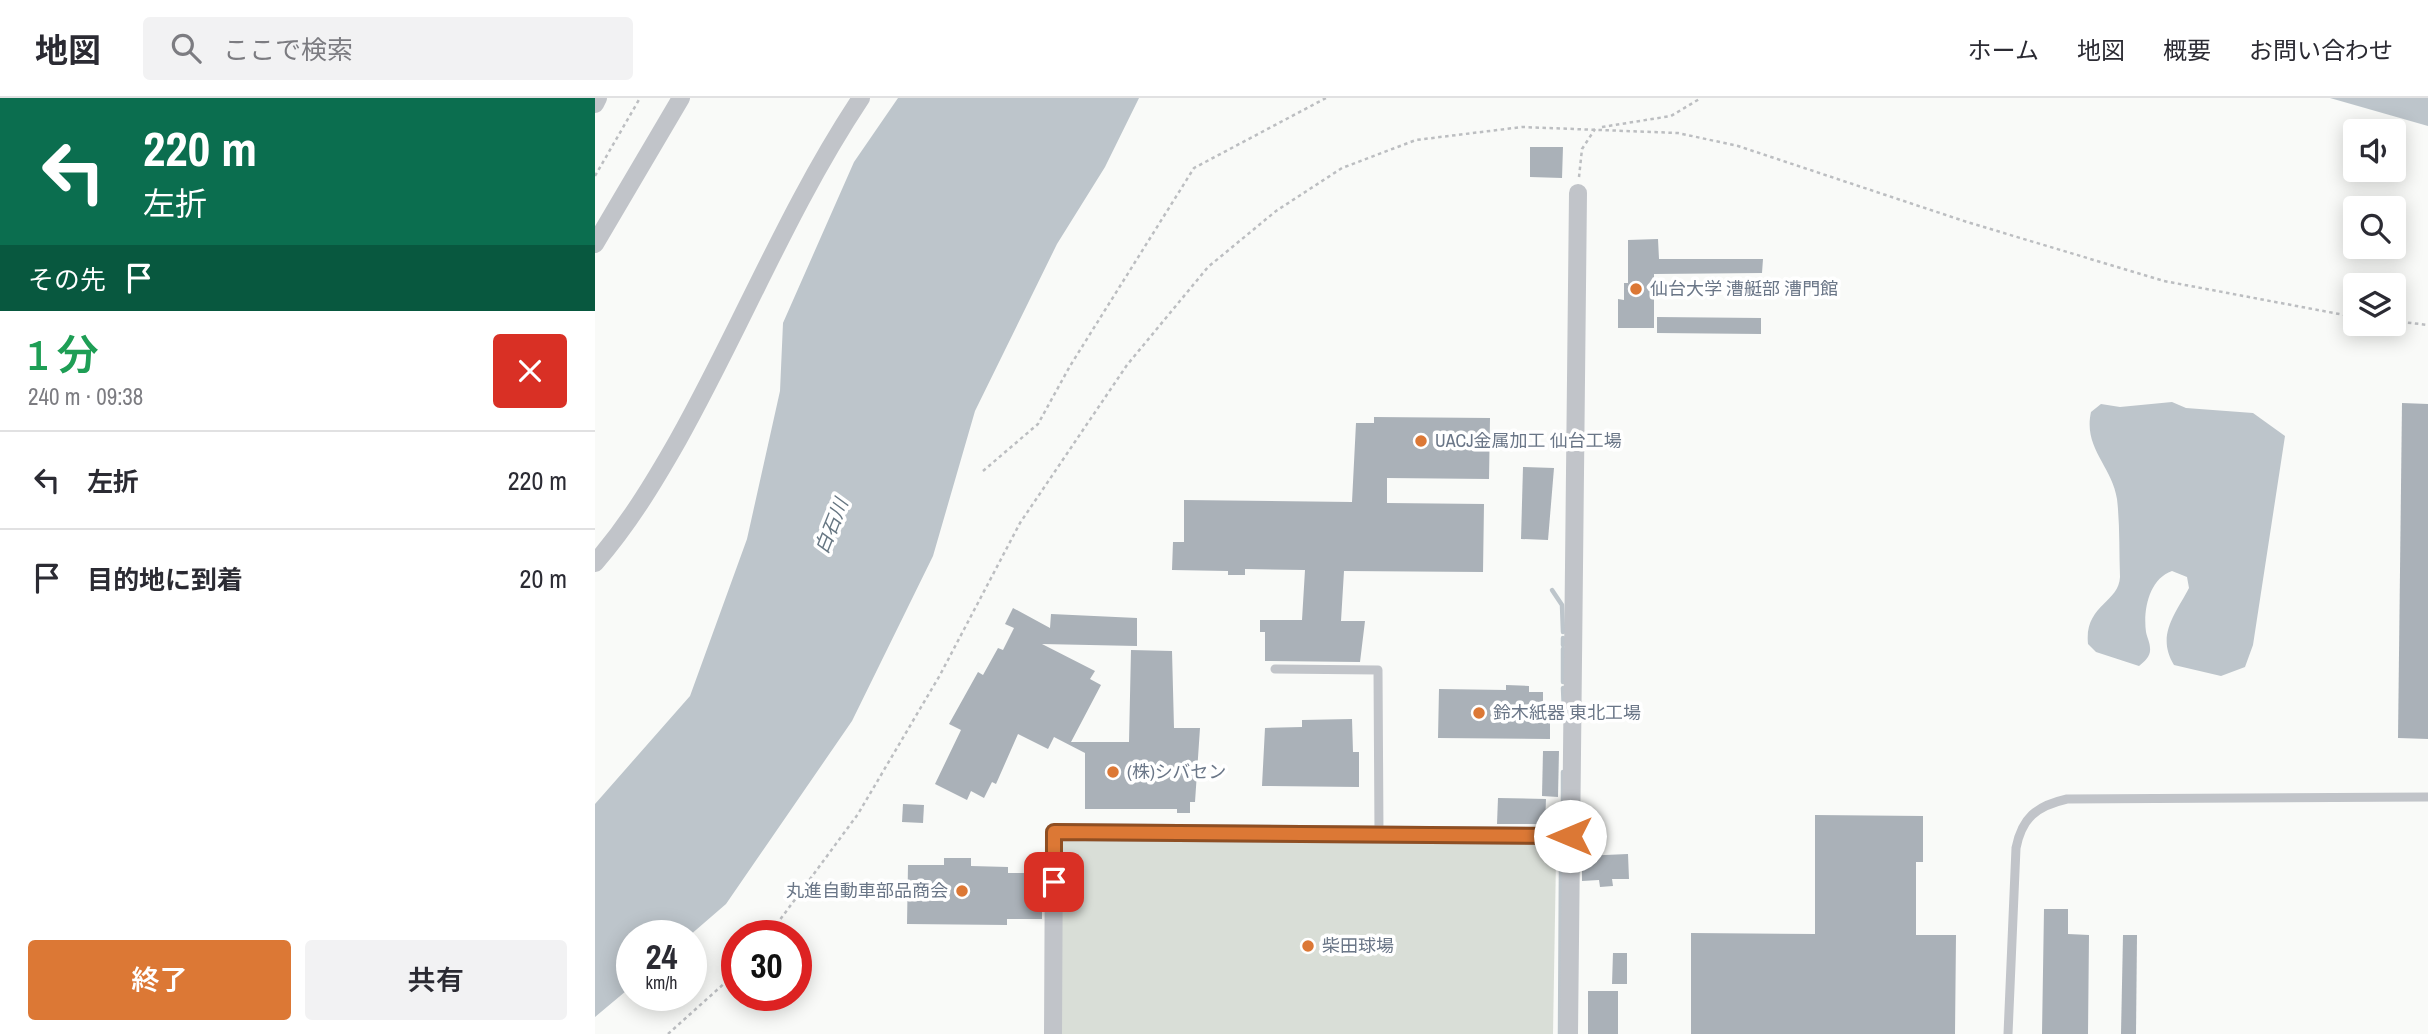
<!DOCTYPE html>
<html lang="ja">
<head>
<meta charset="utf-8">
<style>
  body { margin:0; font-family:"Archivo Narrow","Noto Sans JP",sans-serif; background:#f2f2f3; color:#2b2b33; height:100vh; display:flex; flex-direction:column; font-size:26px; white-space:nowrap }
  * { box-sizing:border-box; margin:0 }
  p { font-size:23px; color:#7c7c81 }
  .icon { flex:none; width:38px; height:38px; fill:none; stroke:currentColor; stroke-width:2; stroke-linecap:round; stroke-linejoin:round }
  .map { position:relative; flex:1; overflow:hidden }
  .side { display:flex; flex-direction:column; background:#fff; width:595px }
  .side>* { flex:none }
  .guide { background:#0b6e4f; color:#fff; overflow:hidden }
  .tools { position:absolute; left:1748px; top:21px; display:grid; gap:14px }
  .tools a { display:grid; place-items:center; width:63px; height:63px; border-radius:7px; background:#fff; box-shadow:0 4px 18px #0003; font-size:35px }
  .speed { position:absolute; left:21px; top:822px; display:flex; gap:14px; font-size:35px; font-weight:700; text-align:center }
  .speed>* { display:grid; place-content:center; width:91px; height:91px; border-radius:50%; background:#fff; box-shadow:0 4px 18px #0003; line-height:1 }
  .speed small { font-size:18px; font-weight:400 }
  .speed .limit { border:10px solid #d22; background:#fff; color:#111 }
  .pin { position:absolute; display:grid; place-items:center; width:60px; height:60px; color:#fff; margin:-30px; border-radius:14px; box-shadow:0 4px 10px #0006 }
  .me { position:absolute; width:77px; margin:-38px; rotate:270deg; stroke-linejoin:round; filter:drop-shadow(0 0 5px #0008) }
  .turn { display:flex; align-items:center; gap:24px; height:147px; padding:0 28px; font-size:32px }
  .turn .icon { width:91px; height:91px; stroke-width:2.5 }
  .turn b { display:block; font-size:49px; line-height:60px }
  .then { display:flex; align-items:center; height:66px; padding:0 28px; background:#0003; gap:14px; font-size:26px }
  .round { display:grid; place-items:center; flex:none; width:74px; height:74px; border-radius:7px; background:#f2f2f3 }
  .head { display:flex; align-items:center; justify-content:space-between; height:119px; padding:0 28px }
  h1 { font-size:42px; font-weight:600; line-height:52px; color:#1e9e55 }
  .primary-button { display:flex; gap:14px; margin-top:auto; padding:14px 28px }
  .primary-button a { flex:1; height:80px; border-radius:7px; background:#dc7835; color:#fff; font-size:28px; font-weight:600; line-height:80px; text-align:center }
  .primary-button a+a { background:#f2f2f3; color:#2b2b33 }
  ul { padding:0; list-style:none }
  li { display:flex; align-items:center; gap:21px; height:98px; padding:0 28px; border-top:2px solid #e1e1e2 }
  li div { flex:1 }
  li b { display:block; font-size:26px }
  li em { font-style:normal }
  header { display:flex; align-items:center; gap:42px; box-sizing:border-box; height:98px; padding:0 35px; background:#fff; border-bottom:2px solid #e1e1e2 }
  header strong { font-size:33px }
  nav { display:flex; gap:38px; margin-inline-start:auto; font-size:24px }
  .search { width:490px; height:63px; background:#f2f2f3; display:flex; align-items:center; gap:18px; box-sizing:border-box; padding:0 24px; border-radius:7px; color:#7c7c81; font-size:26px }
  main { display:flex; flex:1; min-height:0 }
  .map>svg:first-child { display:block }
  .green { fill:#d9ded7 }
  .water { fill:#bdc5cb }
  .lines { fill:none; stroke-linecap:round; stroke-linejoin:round }
  .stream { stroke:#bdc5cb; stroke-width:4.5 }
  .building { fill:#aab1b8 }
  .path { stroke:#bcbec1; stroke-width:2.5; stroke-dasharray:3.5 3.5; stroke-linecap:butt }
  .lane { stroke:#c1c4c9; stroke-width:9 }
  .street { stroke:#c1c4c9; stroke-width:18 }
  .route-casing { stroke:#8f4e22; stroke-width:18 }
  .route { stroke:#dc7835; stroke-width:12 }
  .poi-dot { fill:#dc7835; stroke:#fff; stroke-width:2.5 }
  .labels { text-anchor:middle; stroke-width:7; stroke-linejoin:round; paint-order:stroke }
  .poi-label { font-size:18px; fill:#6a7687; stroke:#fff; text-anchor:start }
  .water-label { font-size:19px; font-style:italic; fill:#667682; stroke:#fff }
</style>
</head>
<body>
<header>
<strong>地図</strong>
<div class="search"><svg class="icon" aria-label="search" viewBox="0 0 24 24"><circle cx="10" cy="10" r="6"/><path d="M15 15l6 6"/></svg>ここで検索</div>
<nav><a>ホーム</a><a>地図</a><a>概要</a><a>お問い合わせ</a></nav>
</header>
<main>
<section class="side">
<div class="guide">
<div class="turn"><svg class="icon" aria-label="left" viewBox="0 0 24 24"><path d="M17 20v-9H6M10 6l-5 5 5 5"/></svg><div><b>220 m</b>左折</div></div>
<div class="then">その先<svg class="icon" aria-label="arrive" viewBox="0 0 24 24"><path d="M6 21V4h12l-3 4 3 4H6"/></svg></div>
</div>
<div class="head"><div><h1>1 分</h1><p>240 m · 09:38</p></div><a class="round" style="background:#d93025;color:#fff"><svg class="icon" aria-label="close" viewBox="0 0 24 24"><path d="M6 6l12 12M18 6L6 18"/></svg></a></div>
<ul>
<li><svg class="icon" aria-label="left" viewBox="0 0 24 24"><path d="M17 20v-9H6M10 6l-5 5 5 5"/></svg><div><b>左折</b></div><em>220 m</em></li>
<li><svg class="icon" aria-label="arrive" viewBox="0 0 24 24"><path d="M6 21V4h12l-3 4 3 4H6"/></svg><div><b>目的地に到着</b></div><em>20 m</em></li>
</ul>
<div class="primary-button"><a>終了</a><a>共有</a></div>
</section>
<div class="map">
<svg width="1833" height="936" viewBox="0 0 1833 936">
  <rect width="100%" height="100%" fill="#f9faf8"/>
  <polygon class="green" points="466,739 951,745 961,761 958,936 466,936"/>
  <g class="water">
    <polygon points="303,0 544,0 510,69 462,146 380,313 338,458 257,623 131,806 94,838 37,838 37,888 0,919 0,706 95,598 152,441 185,293 188,225 259,64"/>
    <polygon points="1735,0 1833,0 1833,28"/>
    <path d="M 1577,304 L 1591,310 L 1658,315 L 1690,338 L 1658,547 L 1650,569 L 1626,578 L 1579,567 C 1561,537 1580,517 1594,490 L 1592,479 L 1577,473 C 1554,481 1548,512 1551,534 C 1552,539 1555,545 1555,550 C 1556,558 1550,563 1544,568 L 1501,554 L 1493,546 C 1489,507 1524,505 1525,479 C 1524,453 1525,426 1522,401 C 1517,368 1488,350 1496,314 L 1506,306 L 1525,309 Z"/>
  </g>
  <g class="lines">
    <g class="stream">
      <polyline points="957,492 967,507 968,534"/>
      <polyline points="968,540 968,547"/>
      <polyline points="968,551 968,584"/>
      <polyline points="968,590 969,613"/>
      <polyline points="968,719 968,674"/>
      <polyline points="965,936 966,766"/>
    </g>
  </g>
  <g class="building">
    <polygon points="935,49 968,49 967,80 935,79"/>
    <polygon points="1063,141 1064,161 1168,161 1167,175 1059,176 1059,230 1023,230 1023,201 1029,202 1029,185 1033,185 1033,142"/>
    <polygon points="1062,219 1166,220 1166,236 1062,235"/>
    <polygon points="1807,305 1833,306 1833,641 1803,640"/>
    <polygon points="779,319 895,320 894,381 792,380 792,405 889,406 888,474 749,473 746,523 770,523 765,564 670,563 670,534 665,534 665,522 707,522 710,472 650,471 650,477 633,477 633,473 577,472 578,444 589,444 589,402 757,404 761,325 779,325"/>
    <polygon points="928,369 959,370 953,442 926,441"/>
    <polygon points="418,510 455,530 456,516 542,520 542,548 447,546 500,573 495,581 506,587 476,644 534,644 536,552 577,553 579,630 605,630 600,704 595,704 595,715 582,715 582,711 490,711 490,655 459,639 453,651 423,636 401,686 397,684 389,700 376,693 372,702 340,686 366,632 354,626 383,574 388,577 403,550 408,552 419,530 410,526"/>
    <polygon points="911,587 934,588 934,594 948,594 948,607 955,607 955,641 843,640 844,591 911,592"/>
    <polygon points="757,621 758,654 764,654 764,689 667,688 670,630 707,629 707,622"/>
    <polygon points="948,653 964,653 963,699 947,698"/>
    <polygon points="903,700 951,701 950,726 902,726"/>
    <polygon points="308,706 329,707 328,725 307,724"/>
    <polygon points="1220,717 1328,718 1328,764 1321,764 1321,837 1361,837 1360,936 1096,936 1096,835 1220,836"/>
    <polygon points="1033,756 1034,781 1017,781 1018,788 1005,789 1004,782 987,783 987,758"/>
    <polygon points="349,760 376,760 376,768 413,769 413,775 447,775 447,821 412,821 412,827 312,826 313,767 349,767"/>
    <polygon points="1449,811 1473,811 1473,836 1494,837 1493,936 1447,936"/>
    <polygon points="1528,837 1542,837 1541,936 1526,936"/>
    <polygon points="1018,855 1032,855 1032,886 1017,886"/>
    <rect x="993" y="893" width="30" height="43"/>
  </g>
  <g class="lines">
    <g class="path">
      <polyline points="1007,29 1076,18 1106,0"/>
      <polyline points="0,78 45,0"/>
      <polyline points="984,79 987,51 1000,31"/>
      <polyline points="1799,223 1833,227"/>
      <polyline points="388,373 443,326 475,268 599,70 731,0"/>
      <polyline points="173,838 263,716 345,577 425,425 532,267 613,169 681,113 747,70 821,42 927,29 1083,35 1143,48 1372,124 1569,183 1760,219"/>
      <polyline points="73,936 142,874"/>
    </g>
    <g class="lane">
      <polyline points="680,571 783,572 784,736"/>
      <path d="M 1413,936 L 1421,750 C 1427,720 1441,708 1472,701 L 1833,699"/>
    </g>
    <g class="street">
      <polyline points="0,6 3,0"/>
      <polyline points="0,146 86,0"/>
      <path d="M 0,465 C 33,427 58,386 83,342 C 146,230 194,108 266,0"/>
      <polyline points="458,936 459,734 975,738"/>
      <polyline points="974,936 983,95"/>
    </g>
  </g>
  <g class="lines">
    <defs>
      <polyline id="route" points="459,784 459,734 975,738"/>
    </defs>
    <use href="#route" class="route-casing"/>
    <use href="#route" class="route"/>
  </g>
  <g class="poi-dot">
    <circle cx="1041" cy="191" r="7"/>
    <circle cx="826" cy="343" r="7"/>
    <circle cx="884" cy="615" r="7"/>
    <circle cx="518" cy="674" r="7"/>
    <circle cx="367" cy="793" r="7"/>
    <circle cx="713" cy="848" r="7"/>
  </g>
  <g class="labels">
    <g class="poi-label">
      <text x="1055" y="197">仙台大学 漕艇部 漕門館</text>
      <text x="840" y="349">UACJ金属加工 仙台工場</text>
      <text x="898" y="621">鈴木紙器 東北工場</text>
      <text x="532" y="680">(株)シバセン</text>
      <text x="353" y="799" text-anchor="end">丸進自動車部品商会</text>
      <text x="727" y="854">柴田球場</text>
    </g>
    <g class="water-label">
      <text transform="translate(236 428) rotate(-68)" y="7">白石川</text>
    </g>
  </g>
</svg>
<div class="tools">
<a><svg class="icon" aria-label="sound" viewBox="0 0 24 24"><path d="M4 9h4l5-4v14l-5-4H4zM17 9q2 3 0 6"/></svg></a>
<a><svg class="icon" aria-label="search" viewBox="0 0 24 24"><circle cx="10" cy="10" r="6"/><path d="M15 15l6 6"/></svg></a>
<a><svg class="icon" aria-label="layers" viewBox="0 0 24 24"><path d="M12 4l9 5-9 5-9-5zM3 14l9 5 9-5"/></svg></a>
</div>
<div class="speed"><div>24<small>km/h</small></div><div class="limit">30</div></div>
<div class="pin" style="left:459px;top:784px;background:#d93025"><svg class="icon" aria-label="arrive" viewBox="0 0 24 24"><path d="M6 21V4h12l-3 4 3 4H6"/></svg></div>
<svg class="me" style="left:975px;top:738px" viewBox="-20 -20 40 40"><circle r="19" fill="#fff"/><path d="M0-13L10 11 0 6-10 11z" fill="#dc7835"/></svg>
</div>
</main>
</body>
</html>
